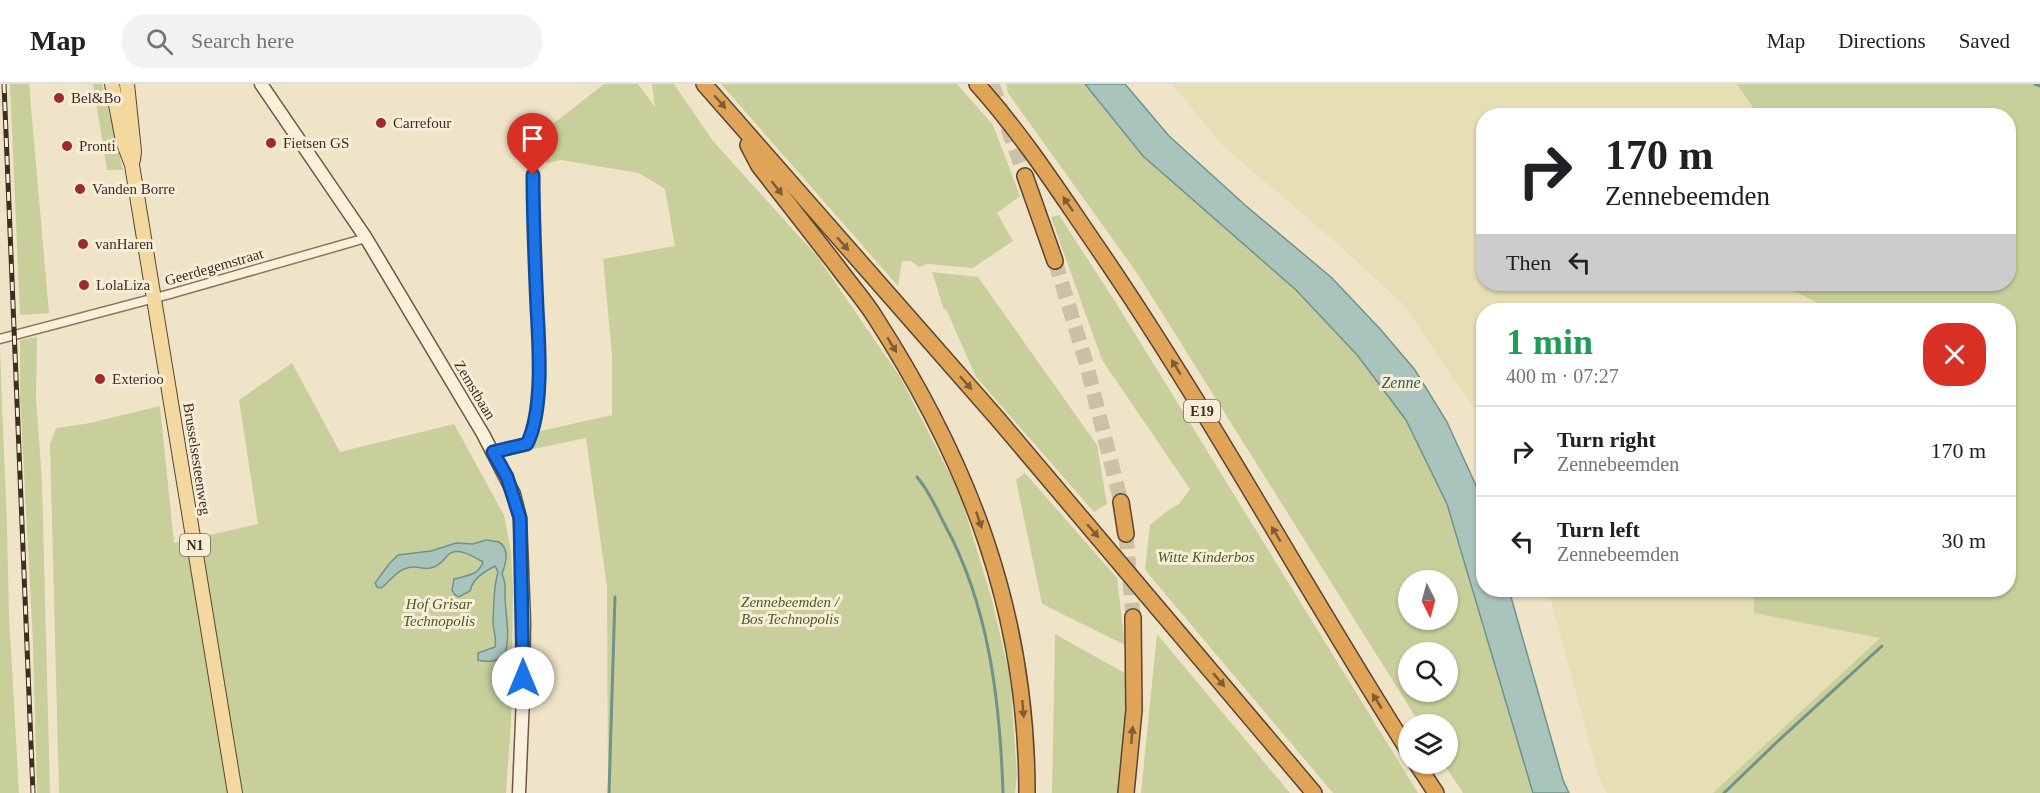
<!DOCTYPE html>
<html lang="en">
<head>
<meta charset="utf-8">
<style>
  body { margin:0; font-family:Georgia,serif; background:#f2f2f2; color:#202124; height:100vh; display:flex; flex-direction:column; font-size:22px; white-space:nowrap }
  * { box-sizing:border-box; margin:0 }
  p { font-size:20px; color:#757577 }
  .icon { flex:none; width:33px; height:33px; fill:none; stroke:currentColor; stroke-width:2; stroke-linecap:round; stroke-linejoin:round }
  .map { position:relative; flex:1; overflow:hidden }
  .details { position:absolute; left:1476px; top:219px; width:540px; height:294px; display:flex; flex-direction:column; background:#fff; border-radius:24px; box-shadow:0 2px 4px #0004 }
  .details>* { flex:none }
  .guide { position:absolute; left:1476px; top:24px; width:540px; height:183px; border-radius:24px; box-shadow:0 2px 4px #0004; background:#fff; color:#202124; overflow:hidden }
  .needle { width:39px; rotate:174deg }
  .controls { position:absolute; left:1398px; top:486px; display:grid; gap:12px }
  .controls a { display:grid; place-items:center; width:60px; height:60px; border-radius:50%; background:#fff; box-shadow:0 2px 4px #0004; font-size:30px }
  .pin { position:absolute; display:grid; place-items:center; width:51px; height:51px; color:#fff; margin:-62px -26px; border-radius:50% 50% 50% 0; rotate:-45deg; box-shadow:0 0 6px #0007 }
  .pin .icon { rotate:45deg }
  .me { position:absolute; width:66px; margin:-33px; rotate:0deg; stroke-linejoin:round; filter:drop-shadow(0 0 4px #0008) }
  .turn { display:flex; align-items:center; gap:21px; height:126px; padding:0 30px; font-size:27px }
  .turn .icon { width:78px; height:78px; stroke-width:2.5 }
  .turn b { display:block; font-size:42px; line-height:51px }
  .then { display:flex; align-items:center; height:57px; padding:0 30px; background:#0003; gap:12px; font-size:22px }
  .round { display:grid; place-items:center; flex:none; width:63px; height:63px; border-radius:24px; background:#f2f2f2 }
  .summary { display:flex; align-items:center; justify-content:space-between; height:102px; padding:0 30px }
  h1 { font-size:36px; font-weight:700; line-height:45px; color:#1e9e55 }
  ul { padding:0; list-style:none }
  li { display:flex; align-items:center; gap:18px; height:90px; padding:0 30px; border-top:2px solid #e0e0e0 }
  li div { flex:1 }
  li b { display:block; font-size:22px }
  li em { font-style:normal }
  header { display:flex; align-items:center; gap:36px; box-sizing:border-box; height:84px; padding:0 30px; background:#fff; border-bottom:2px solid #e0e0e0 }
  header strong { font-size:28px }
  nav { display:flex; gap:33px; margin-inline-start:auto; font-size:21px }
  .search { width:420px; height:54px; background:#f2f2f2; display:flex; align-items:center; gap:15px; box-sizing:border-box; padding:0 21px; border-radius:24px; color:#757577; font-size:22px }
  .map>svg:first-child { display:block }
  .farmland { fill:#e6deb5 }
  .green { fill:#c9cf9b; fill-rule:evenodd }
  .water { fill:#a9c4bc; stroke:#6f938a; stroke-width:1.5 }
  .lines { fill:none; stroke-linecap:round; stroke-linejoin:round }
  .stream { stroke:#6f938a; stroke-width:3 }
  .highway-tunnel { stroke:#ccc0a6; stroke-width:15; stroke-dasharray:15 8; stroke-linecap:butt }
  .street-casing { stroke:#8d765c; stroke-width:11 }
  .secondary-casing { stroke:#6f573f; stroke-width:15 }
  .primary-casing { stroke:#5b4430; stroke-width:16 }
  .highway-casing { stroke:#5b4430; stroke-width:18 }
  .street { stroke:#faf1dc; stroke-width:8 }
  .secondary { stroke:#faf1dc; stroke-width:12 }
  .primary { stroke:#f3d9a0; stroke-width:14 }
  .highway { stroke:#e0a458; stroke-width:15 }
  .rail-casing { stroke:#3d2e20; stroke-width:5 }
  .rail { stroke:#f7eed8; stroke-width:3; stroke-dasharray:9; stroke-linecap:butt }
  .oneway { fill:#7e5d36 }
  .route-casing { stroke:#114b97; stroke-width:15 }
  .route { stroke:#1a73e8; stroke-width:10 }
  .poi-dot { fill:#9e2a2b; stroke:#f7eed8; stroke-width:2 }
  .labels { text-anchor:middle; stroke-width:6; stroke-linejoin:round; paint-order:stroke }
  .shield { fill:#f7eed8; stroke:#756857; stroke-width:1.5 }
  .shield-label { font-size:14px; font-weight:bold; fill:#3d2e20 }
  .poi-label { font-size:15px; fill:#3d2e20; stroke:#f7eed8; text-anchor:start }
  .street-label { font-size:15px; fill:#3d2e20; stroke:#f7eed8 }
  .park-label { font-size:15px; font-style:italic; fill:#4d5a26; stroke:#f7eed8 }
  .water-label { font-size:16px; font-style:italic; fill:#2f5d5a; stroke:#f7eed8 }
</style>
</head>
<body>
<header>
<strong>Map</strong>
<div class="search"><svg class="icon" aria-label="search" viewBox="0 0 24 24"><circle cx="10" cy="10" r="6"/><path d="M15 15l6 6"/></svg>Search here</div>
<nav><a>Map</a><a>Directions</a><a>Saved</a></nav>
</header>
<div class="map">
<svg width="2040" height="709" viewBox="0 0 2040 709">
  <rect width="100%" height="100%" fill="#f0e4c8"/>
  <g class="farmland">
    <polygon points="1172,0 1737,0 1758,31 1484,32 1484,200 1785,200 1784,202 1833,226 1484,226 1483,338 1404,221 1331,154 1224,63"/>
    <polygon points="1548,506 1754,506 1754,529 1881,553 1713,709 1607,709 1599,694"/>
  </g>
  <g class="green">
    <polygon points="10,0 29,0 49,229 20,231"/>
    <polygon points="93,0 102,0 123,86 107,86"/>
    <polygon points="604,0 638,0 655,23 652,0 674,0 713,57 817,172 900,293 960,410 992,516 1010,594 1017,691 1015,709 608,709 607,503 586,354 510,370 533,365 536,348 612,331 612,271 603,175 675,162 665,105 639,89 561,76 547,79 538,71 549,43"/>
    <polygon points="721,0 957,0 993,41 1020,112 997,129 1013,157 973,184 927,180 919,183 911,177 902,177 898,202"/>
    <path d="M 1006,0 L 1085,0 L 1143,72 L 1296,206 L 1358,272 L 1406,336 L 1447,420 L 1533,709 L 1463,709 L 1444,680 L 1448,680 L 1448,640 L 1420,640 L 1137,189 L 1008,9 ZM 1408,496 L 1448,496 L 1448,536 L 1408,536 ZM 1408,568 L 1448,568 L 1448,608 L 1408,608 Z"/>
    <polygon points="1737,0 2040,0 2040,709 1713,709 1880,554 1754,529 1754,506 2008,506 2008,226 1833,226 1783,202 1785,200 2008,200 2008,32 1758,31"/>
    <polygon points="1059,131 1116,219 1418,709 1333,709 1145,486 1150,441 1170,425 1179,420 1190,405 1102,276 1051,133"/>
    <polygon points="932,188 978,193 1097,361 1107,420 1094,428 976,293 946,225 944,226"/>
    <polygon points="37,253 36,314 42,397 50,709 37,709 33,559 20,312 20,256"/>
    <polygon points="0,265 7,444 9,530 19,709 0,709"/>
    <polygon points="292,279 340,368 454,340 504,431 511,467 513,506 511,638 506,709 59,709 50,360 56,344 85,340 160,322 174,459 258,440 239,316"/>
    <polygon points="1025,389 1117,494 1125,561 1042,520 1016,396"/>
    <polygon points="1055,550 1128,591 1120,709 1052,709"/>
    <polygon points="1157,550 1290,709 1141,709"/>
  </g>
  <g class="water">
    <polygon points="1085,0 1125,0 1169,52 1245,121 1332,194 1381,246 1415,286 1447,338 1483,417 1484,506 1509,506 1563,696 1569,709 1533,709 1447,420 1406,336 1358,272 1296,206 1143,72"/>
    <path d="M 486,456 L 499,458 C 510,465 506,479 502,490 C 506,499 505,504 505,514 C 506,535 511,553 504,573 C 495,577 488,579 478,576 L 478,569 L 495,563 C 497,554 493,547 493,538 C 494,521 493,504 498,488 L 495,482 C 484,488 473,494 470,507 L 459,513 L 455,511 L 452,506 L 454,495 C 467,491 478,492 483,478 C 474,473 458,462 448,471 C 443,476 442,480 434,483 C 428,486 423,484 416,483 C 399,482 393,495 381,504 L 377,503 L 375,499 L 389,480 L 398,471 L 431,467 L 456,459 L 473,460 Z"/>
  </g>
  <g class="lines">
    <g class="stream">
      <polyline points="2035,0 2040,2"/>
      <path d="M 917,393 C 930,408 936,424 945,441 C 989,522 1000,617 1003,709"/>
      <polyline points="609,709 615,513"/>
      <polyline points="1724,709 1777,658 1882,562"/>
    </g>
    <g class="highway-tunnel">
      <polyline points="992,0 1025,92"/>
      <polyline points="1055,177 1085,275 1121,418"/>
      <polyline points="1126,450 1133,533"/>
    </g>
    <defs>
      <g id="street">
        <polyline points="0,255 170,210 366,154"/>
        <path d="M 493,368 L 527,360 C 544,327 539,257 537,219 C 535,176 533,134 533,91"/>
      </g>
      <polyline id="secondary" points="261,0 366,154 483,350 514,410 520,434 524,538 523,613 519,709"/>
      <g id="primary">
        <polyline points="112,0 123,57 132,81 235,709"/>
        <polyline points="127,0 134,67 133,76"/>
      </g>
      <g id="highway">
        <polyline points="704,0 997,334 1314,709"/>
        <path d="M 977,0 C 1021,49 1056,103 1093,157 C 1206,321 1301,498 1408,666"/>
        <path d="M 748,61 L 759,82 C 785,115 811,149 837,182 C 849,199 864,215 875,233 C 971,382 1027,530 1027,709"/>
        <polyline points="1025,92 1055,177"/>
        <polyline points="1121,418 1126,450"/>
        <polyline points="1417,680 1436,709"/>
        <polyline points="1126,709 1134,626 1133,533"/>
      </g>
    </defs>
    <use href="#street" class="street-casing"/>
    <use href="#secondary" class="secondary-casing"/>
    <use href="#primary" class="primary-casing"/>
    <use href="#highway" class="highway-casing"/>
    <use href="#street" class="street"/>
    <use href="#secondary" class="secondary"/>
    <use href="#primary" class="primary"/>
    <use href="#highway" class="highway"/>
    <defs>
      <polyline id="rail" points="4,0 33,709"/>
    </defs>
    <use href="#rail" class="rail-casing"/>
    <use href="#rail" class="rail"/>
  </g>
  <defs><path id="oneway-solid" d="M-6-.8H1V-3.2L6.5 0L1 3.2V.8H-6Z" transform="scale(1.5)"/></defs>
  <g class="oneway">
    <use href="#oneway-solid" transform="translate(720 18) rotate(49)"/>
    <use href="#oneway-solid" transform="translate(777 104) rotate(52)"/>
    <use href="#oneway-solid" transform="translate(1068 120) rotate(-125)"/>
    <use href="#oneway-solid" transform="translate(843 160) rotate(49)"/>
    <use href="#oneway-solid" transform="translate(892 261) rotate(59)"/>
    <use href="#oneway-solid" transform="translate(1176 283) rotate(-121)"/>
    <use href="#oneway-solid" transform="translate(966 299) rotate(48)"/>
    <use href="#oneway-solid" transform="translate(979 436) rotate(71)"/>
    <use href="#oneway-solid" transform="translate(1093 447) rotate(49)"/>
    <use href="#oneway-solid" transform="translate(1276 450) rotate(-121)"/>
    <use href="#oneway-solid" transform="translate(1219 596) rotate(50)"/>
    <use href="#oneway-solid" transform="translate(1377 617) rotate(-122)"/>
    <use href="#oneway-solid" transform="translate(1023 625) rotate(85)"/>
    <use href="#oneway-solid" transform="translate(1132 651) rotate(-85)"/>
  </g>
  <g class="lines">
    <defs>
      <path id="route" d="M 523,594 L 520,434 L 507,393 L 493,368 L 527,360 C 544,326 539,261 537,224 C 535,179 533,135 533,91"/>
    </defs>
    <use href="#route" class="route-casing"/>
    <use href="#route" class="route"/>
  </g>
  <g class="poi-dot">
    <circle cx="59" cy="14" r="6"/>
    <circle cx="381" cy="39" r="6"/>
    <circle cx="271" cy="59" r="6"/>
    <circle cx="67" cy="62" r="6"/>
    <circle cx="80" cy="105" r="6"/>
    <circle cx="83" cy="160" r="6"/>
    <circle cx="84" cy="201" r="6"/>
    <circle cx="100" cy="295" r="6"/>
  </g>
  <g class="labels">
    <g class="shield">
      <rect x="1184" y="316" width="36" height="22" rx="4.5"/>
      <rect x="180" y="450" width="30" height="22" rx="4.5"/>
    </g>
    <g class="shield-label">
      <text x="1202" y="332">E19</text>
      <text x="195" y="466">N1</text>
    </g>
    <g class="poi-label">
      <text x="71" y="19">Bel&amp;Bo</text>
      <text x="393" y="44">Carrefour</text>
      <text x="283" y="64">Fietsen GS</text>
      <text x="79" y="67">Pronti</text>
      <text x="92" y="110">Vanden Borre</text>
      <text x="95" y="165">vanHaren</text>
      <text x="96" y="206">LolaLiza</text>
      <text x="112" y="300">Exterioo</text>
    </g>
    <g class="street-label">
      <text transform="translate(214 183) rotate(-16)" y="5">Geerdegemstraat</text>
      <text transform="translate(475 306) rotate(59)" y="5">Zemstbaan</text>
      <text transform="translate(197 375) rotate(81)" y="5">Brusselsesteenweg</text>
    </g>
    <g class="park-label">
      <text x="1206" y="478">Witte Kinderbos</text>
      <text x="790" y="523">Zennebeemden /<tspan x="790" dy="17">Bos Technopolis</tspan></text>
      <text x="439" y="525">Hof Grisar<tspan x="439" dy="17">Technopolis</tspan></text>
    </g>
    <g class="water-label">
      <text x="1401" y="304">Zenne</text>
    </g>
  </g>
</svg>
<div class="controls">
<a><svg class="needle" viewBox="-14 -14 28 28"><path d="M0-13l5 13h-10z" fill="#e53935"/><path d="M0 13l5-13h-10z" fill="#757577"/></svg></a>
<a><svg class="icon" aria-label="search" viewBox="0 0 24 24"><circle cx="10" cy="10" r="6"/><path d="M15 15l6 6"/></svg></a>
<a><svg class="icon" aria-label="layers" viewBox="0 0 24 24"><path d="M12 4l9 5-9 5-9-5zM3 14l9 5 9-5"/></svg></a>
</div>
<div class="pin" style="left:533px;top:91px;background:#d93025"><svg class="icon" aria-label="arrive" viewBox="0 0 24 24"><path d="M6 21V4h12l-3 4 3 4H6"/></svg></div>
<svg class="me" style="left:523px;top:594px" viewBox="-20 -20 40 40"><circle r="19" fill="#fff"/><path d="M0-13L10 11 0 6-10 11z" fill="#1a73e8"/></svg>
<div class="guide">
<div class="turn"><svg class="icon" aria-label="right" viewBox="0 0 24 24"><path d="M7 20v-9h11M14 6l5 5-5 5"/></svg><div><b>170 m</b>Zennebeemden</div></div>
<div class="then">Then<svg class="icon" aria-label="left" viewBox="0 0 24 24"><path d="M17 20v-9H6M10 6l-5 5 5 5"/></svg></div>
</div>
<section class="details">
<div class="summary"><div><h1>1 min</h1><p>400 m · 07:27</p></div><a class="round" style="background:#d93025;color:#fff"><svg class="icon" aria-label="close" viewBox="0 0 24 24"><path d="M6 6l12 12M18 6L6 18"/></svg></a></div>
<ul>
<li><svg class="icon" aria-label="right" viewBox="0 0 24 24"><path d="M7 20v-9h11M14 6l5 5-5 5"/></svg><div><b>Turn right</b><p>Zennebeemden</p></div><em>170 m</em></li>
<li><svg class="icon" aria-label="left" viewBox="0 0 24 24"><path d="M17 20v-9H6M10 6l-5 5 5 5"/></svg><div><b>Turn left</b><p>Zennebeemden</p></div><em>30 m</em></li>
</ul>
</section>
</div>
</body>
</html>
